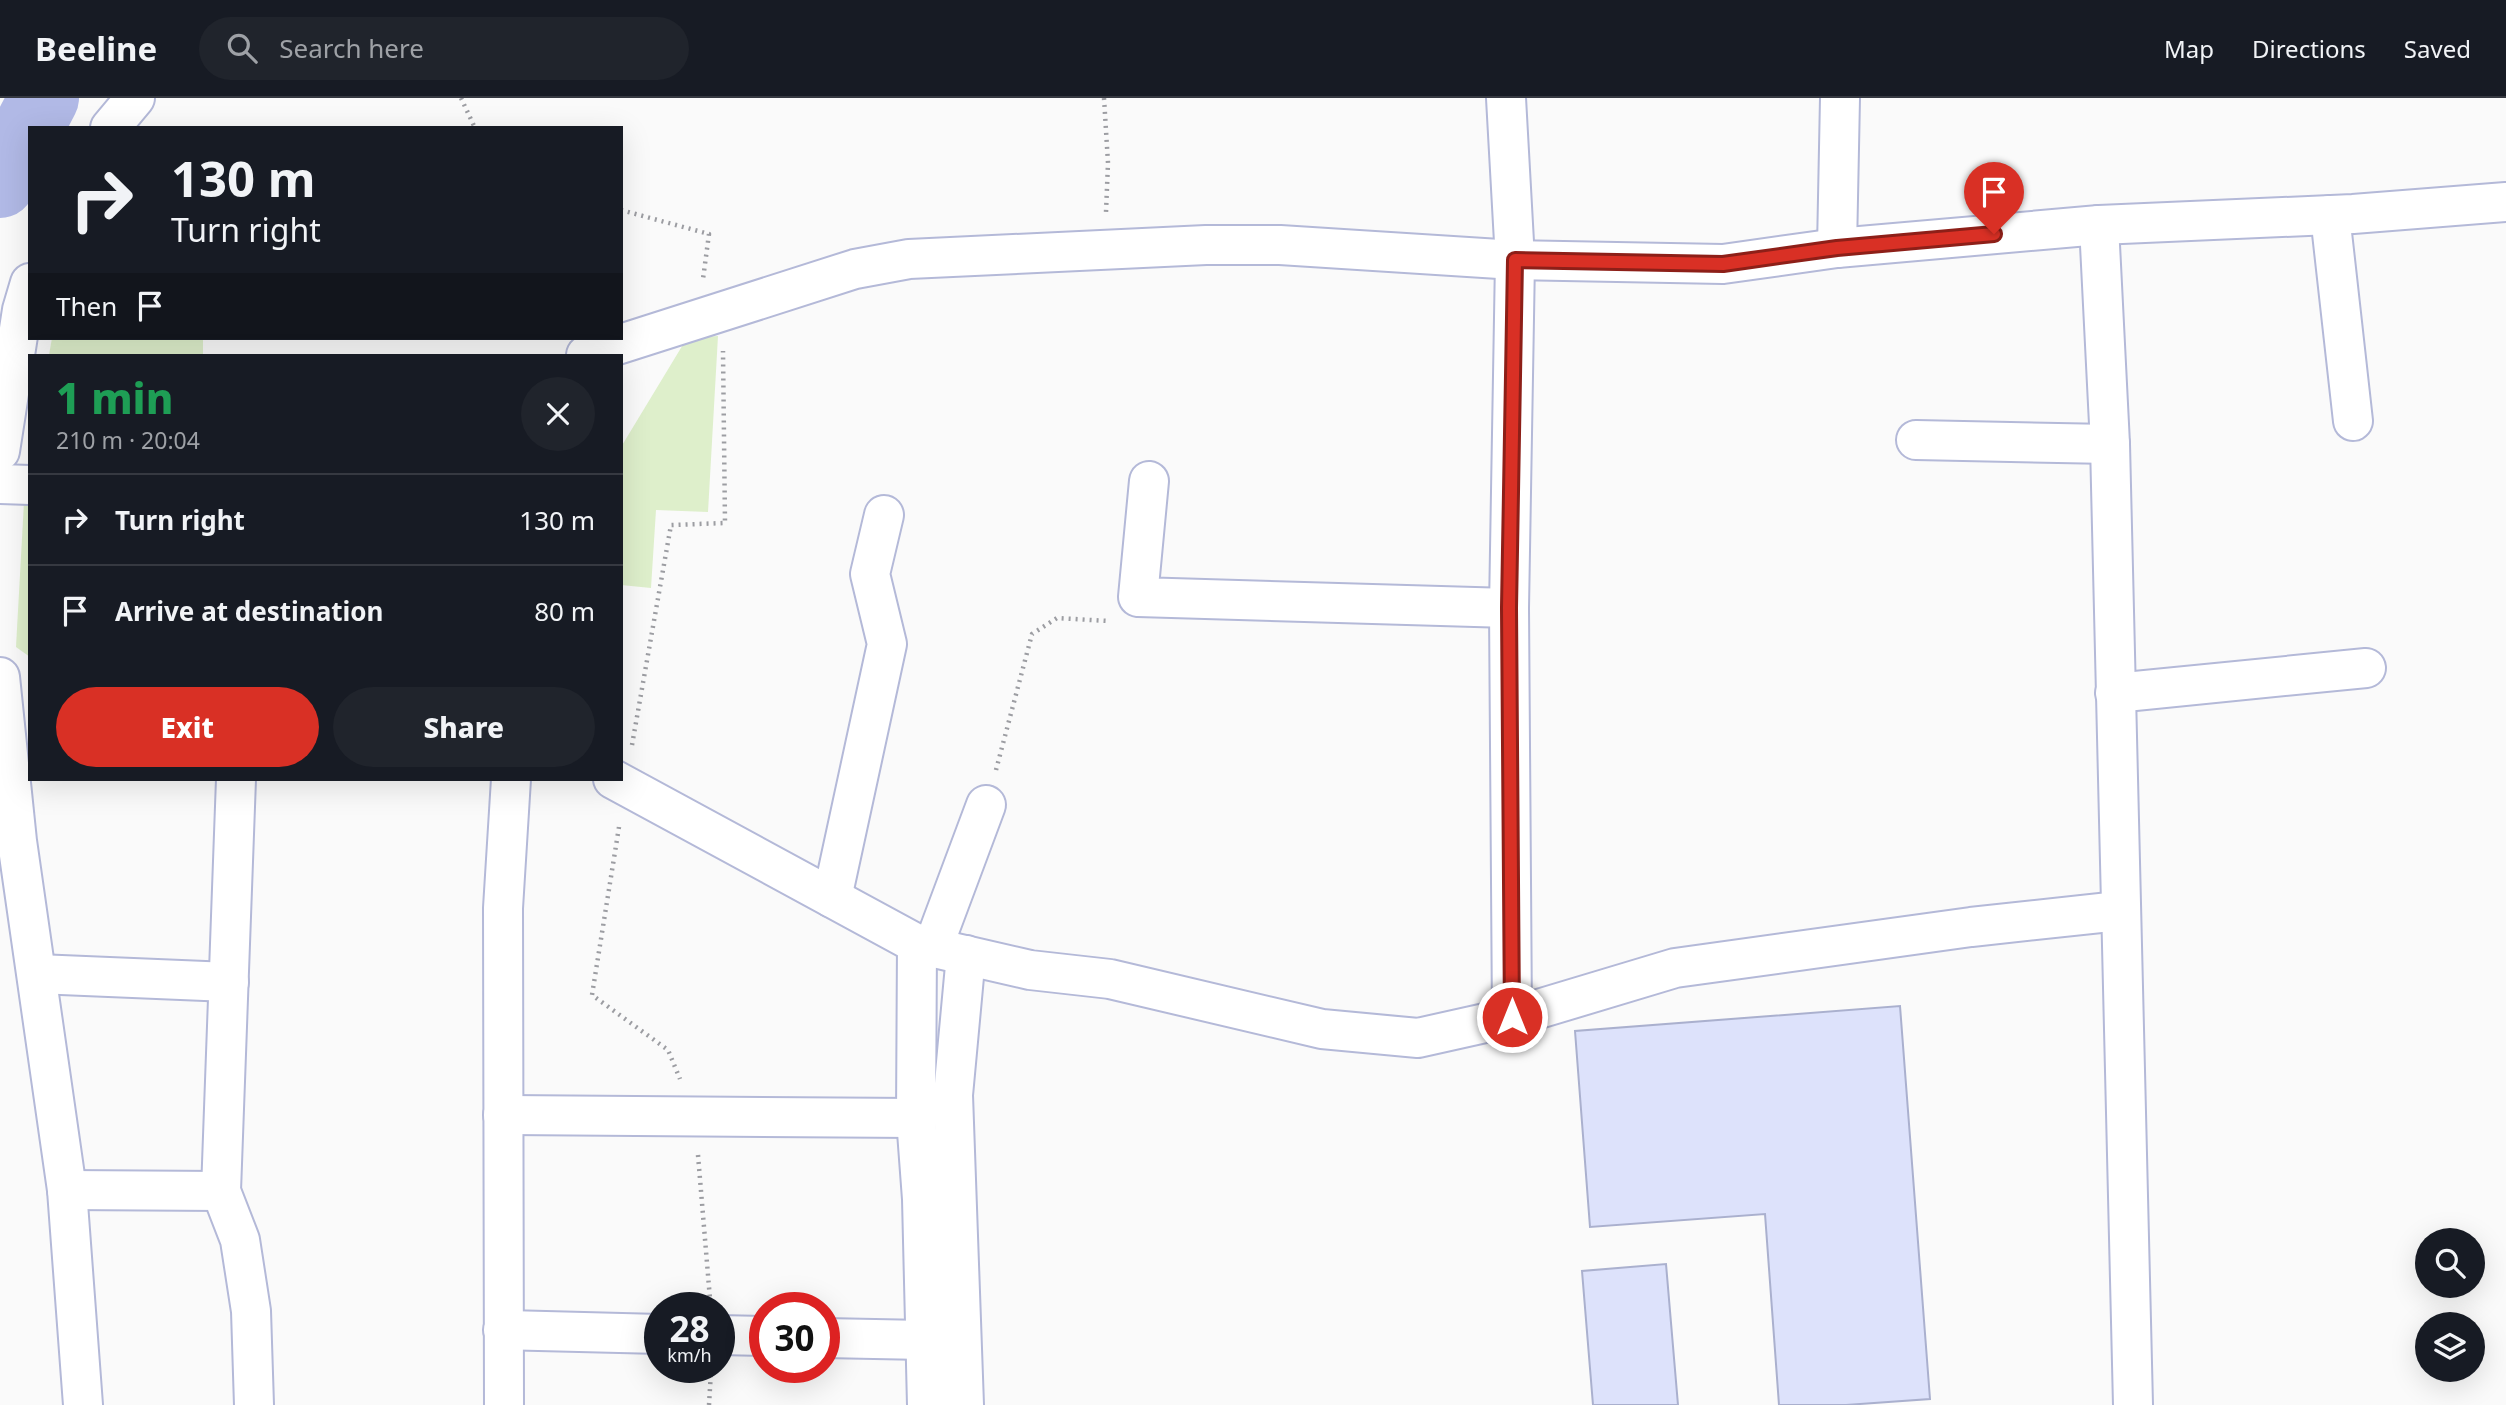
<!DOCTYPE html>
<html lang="en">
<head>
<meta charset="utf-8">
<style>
  body { margin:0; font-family:"Noto Sans",sans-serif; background:#20242c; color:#f1f3f6; height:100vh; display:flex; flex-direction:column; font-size:26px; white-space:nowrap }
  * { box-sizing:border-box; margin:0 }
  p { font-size:23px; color:#9ea1a6 }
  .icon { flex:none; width:38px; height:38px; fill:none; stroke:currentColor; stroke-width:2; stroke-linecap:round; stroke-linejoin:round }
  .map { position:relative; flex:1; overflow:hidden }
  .side { position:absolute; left:28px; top:256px; width:595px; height:427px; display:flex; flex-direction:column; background:#171b24; border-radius:0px; box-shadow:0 7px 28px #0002 }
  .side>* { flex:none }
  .hud { position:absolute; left:28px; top:28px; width:595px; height:214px; border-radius:0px; box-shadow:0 7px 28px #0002; background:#171b24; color:#f1f3f6; overflow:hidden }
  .buttons { position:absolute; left:2415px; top:1130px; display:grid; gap:14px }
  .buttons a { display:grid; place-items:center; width:70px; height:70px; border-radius:50%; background:#171b24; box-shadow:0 7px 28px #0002; font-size:35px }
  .speed { position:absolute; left:644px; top:1194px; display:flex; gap:14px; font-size:35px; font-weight:700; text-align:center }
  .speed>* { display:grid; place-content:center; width:91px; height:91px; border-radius:50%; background:#171b24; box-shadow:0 7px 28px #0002; line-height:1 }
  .speed small { font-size:18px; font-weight:400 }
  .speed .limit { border:10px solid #d22; background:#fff; color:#111 }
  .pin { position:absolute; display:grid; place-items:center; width:60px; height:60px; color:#fff; margin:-72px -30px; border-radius:50% 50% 50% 0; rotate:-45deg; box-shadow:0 0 7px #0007 }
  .pin .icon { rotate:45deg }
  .me { position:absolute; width:77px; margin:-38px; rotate:0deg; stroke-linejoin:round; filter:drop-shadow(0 0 5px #0008) }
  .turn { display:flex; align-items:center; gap:24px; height:147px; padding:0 28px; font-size:32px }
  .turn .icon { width:91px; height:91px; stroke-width:2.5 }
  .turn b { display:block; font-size:49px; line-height:60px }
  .then { display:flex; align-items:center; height:66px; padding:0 28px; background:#0003; gap:14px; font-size:26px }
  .round { display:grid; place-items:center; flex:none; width:74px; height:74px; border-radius:37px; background:#20242c }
  .summary { display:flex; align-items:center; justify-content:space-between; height:119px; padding:0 28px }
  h1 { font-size:42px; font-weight:800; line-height:52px; color:#1e9e55 }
  .cta { display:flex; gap:14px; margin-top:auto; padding:14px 28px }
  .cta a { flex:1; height:80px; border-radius:42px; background:#d93025; color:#fff; font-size:28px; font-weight:800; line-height:80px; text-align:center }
  .cta a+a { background:#20242c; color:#f1f3f6 }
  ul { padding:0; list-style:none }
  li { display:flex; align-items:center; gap:21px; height:91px; padding:0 28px; border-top:2px solid #363941 }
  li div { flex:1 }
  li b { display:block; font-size:26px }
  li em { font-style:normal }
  header { display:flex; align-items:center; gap:42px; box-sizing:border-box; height:98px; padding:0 35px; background:#171b24; border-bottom:2px solid #363941 }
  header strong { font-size:33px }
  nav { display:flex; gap:38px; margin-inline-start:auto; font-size:24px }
  .search { width:490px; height:63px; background:#20242c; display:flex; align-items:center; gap:18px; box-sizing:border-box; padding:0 24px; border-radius:38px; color:#9ea1a6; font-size:26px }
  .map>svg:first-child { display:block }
  .green { fill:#deefcb }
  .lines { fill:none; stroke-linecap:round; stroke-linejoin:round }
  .river { stroke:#b1b9e6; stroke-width:70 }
  .building { fill:#dde2fb; stroke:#aab0ce; stroke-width:2 }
  .minor-casing { stroke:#b4b9d8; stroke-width:42 }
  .path { stroke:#9c9da2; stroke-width:4.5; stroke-dasharray:2 5; stroke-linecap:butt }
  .minor { stroke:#fff; stroke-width:38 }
  .route-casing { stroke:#8d1f18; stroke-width:18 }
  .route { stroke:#d93025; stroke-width:12 }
</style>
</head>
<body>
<header>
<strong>Beeline</strong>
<div class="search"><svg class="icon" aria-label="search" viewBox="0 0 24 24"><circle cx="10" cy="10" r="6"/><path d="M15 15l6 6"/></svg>Search here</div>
<nav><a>Map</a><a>Directions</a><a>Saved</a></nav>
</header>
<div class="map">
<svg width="2506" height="1307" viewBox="0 0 2506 1307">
  <rect width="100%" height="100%" fill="#fafafa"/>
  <g class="green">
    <polygon points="718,238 708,414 656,412 651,490 621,487 621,349 687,240"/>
    <polygon points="52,240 203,240 203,257 49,257"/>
    <polygon points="24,404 30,404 30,559 16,549"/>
  </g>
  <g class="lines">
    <polyline class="river" points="0,85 44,0"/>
  </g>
  <g class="building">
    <polygon points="1900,908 1930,1301 1846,1307 1779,1307 1765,1116 1590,1129 1575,933"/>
    <polygon points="1666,1166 1678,1307 1593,1307 1582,1173"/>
  </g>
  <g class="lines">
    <defs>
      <g id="minor">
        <polyline points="1506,0 1515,162 1509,510 1512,919"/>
        <polyline points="110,30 135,0"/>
        <polyline points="2330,117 2353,323"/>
        <polyline points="2099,127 2110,346 2133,1307"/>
        <polyline points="1837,150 1840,0"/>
        <polyline points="586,257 855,171 909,161 1206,147 1280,147 1515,162 1723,166 1837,150 2099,127 2353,116 2506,104"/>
        <polyline points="1916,342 2110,346"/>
        <polyline points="0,353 22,212 30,185"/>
        <polyline points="1149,383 1138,499 1509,510"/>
        <polyline points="0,386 30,387"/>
        <polyline points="0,579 17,743 67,1092 83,1307"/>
        <polyline points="2115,595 2366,570"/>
        <polyline points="236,681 221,1093 240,1142 251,1213 254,1307"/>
        <polyline points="613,681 917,846 1030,872 1110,881 1322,931 1418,940 1512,919 1675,870 1971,829 2119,813"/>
        <polyline points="832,800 887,546 870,476 884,417"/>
        <polyline points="917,846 916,1020 922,1101 927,1307"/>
        <polyline points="933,849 986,707"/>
        <polyline points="37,876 229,884"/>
        <polyline points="503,1017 916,1020"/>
        <polyline points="67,1092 221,1093"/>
        <polyline points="503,1232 660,1236"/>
        <polyline points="719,1237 765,1238"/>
        <polyline points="824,1240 925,1242"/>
        <polyline points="504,1307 503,810 511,681"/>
        <polyline points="964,1307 953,997 966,857"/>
      </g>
    </defs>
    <use href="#minor" class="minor-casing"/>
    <g class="path">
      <polyline points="461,0 475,30"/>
      <polyline points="1104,0 1108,65 1106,114"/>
      <polyline points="621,112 709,136 703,181"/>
      <polyline points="632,647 671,427 725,425 723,253"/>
      <polyline points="996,672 1032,536 1057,520 1108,523"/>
      <polyline points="619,729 592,897 668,952 680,981"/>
      <polyline points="698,1057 710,1201"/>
      <polyline points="709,1307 711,1273"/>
    </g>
    <use href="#minor" class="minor"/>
  </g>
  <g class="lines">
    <defs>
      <polyline id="route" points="1512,919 1509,510 1515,162 1723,166 1837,150 1994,136"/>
    </defs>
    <use href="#route" class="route-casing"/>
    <use href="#route" class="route"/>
  </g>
</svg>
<div class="buttons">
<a><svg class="icon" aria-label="search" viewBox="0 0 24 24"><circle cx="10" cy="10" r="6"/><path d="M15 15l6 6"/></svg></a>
<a><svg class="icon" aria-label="layers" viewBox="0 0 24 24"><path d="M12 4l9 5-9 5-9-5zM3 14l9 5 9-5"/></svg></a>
</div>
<div class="speed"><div>28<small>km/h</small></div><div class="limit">30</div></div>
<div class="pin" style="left:1994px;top:136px;background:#d93025"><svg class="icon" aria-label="arrive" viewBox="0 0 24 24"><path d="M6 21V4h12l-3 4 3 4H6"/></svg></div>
<svg class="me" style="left:1512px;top:919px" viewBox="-20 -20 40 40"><circle r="17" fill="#d93025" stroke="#fff" stroke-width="3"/><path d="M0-11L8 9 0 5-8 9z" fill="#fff"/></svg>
<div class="hud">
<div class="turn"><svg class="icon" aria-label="right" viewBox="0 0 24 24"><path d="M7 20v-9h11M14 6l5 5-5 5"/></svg><div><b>130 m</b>Turn right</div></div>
<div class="then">Then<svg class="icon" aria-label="arrive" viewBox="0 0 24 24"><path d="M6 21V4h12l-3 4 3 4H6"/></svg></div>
</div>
<section class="side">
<div class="summary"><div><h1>1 min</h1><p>210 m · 20:04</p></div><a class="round"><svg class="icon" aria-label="close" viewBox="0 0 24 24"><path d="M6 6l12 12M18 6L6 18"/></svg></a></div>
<ul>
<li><svg class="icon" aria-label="right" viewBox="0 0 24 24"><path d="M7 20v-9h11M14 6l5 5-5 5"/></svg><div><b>Turn right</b></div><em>130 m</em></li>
<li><svg class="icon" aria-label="arrive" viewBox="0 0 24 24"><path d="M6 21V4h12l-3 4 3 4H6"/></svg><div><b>Arrive at destination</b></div><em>80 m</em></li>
</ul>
<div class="cta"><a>Exit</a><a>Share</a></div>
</section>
</div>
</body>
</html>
